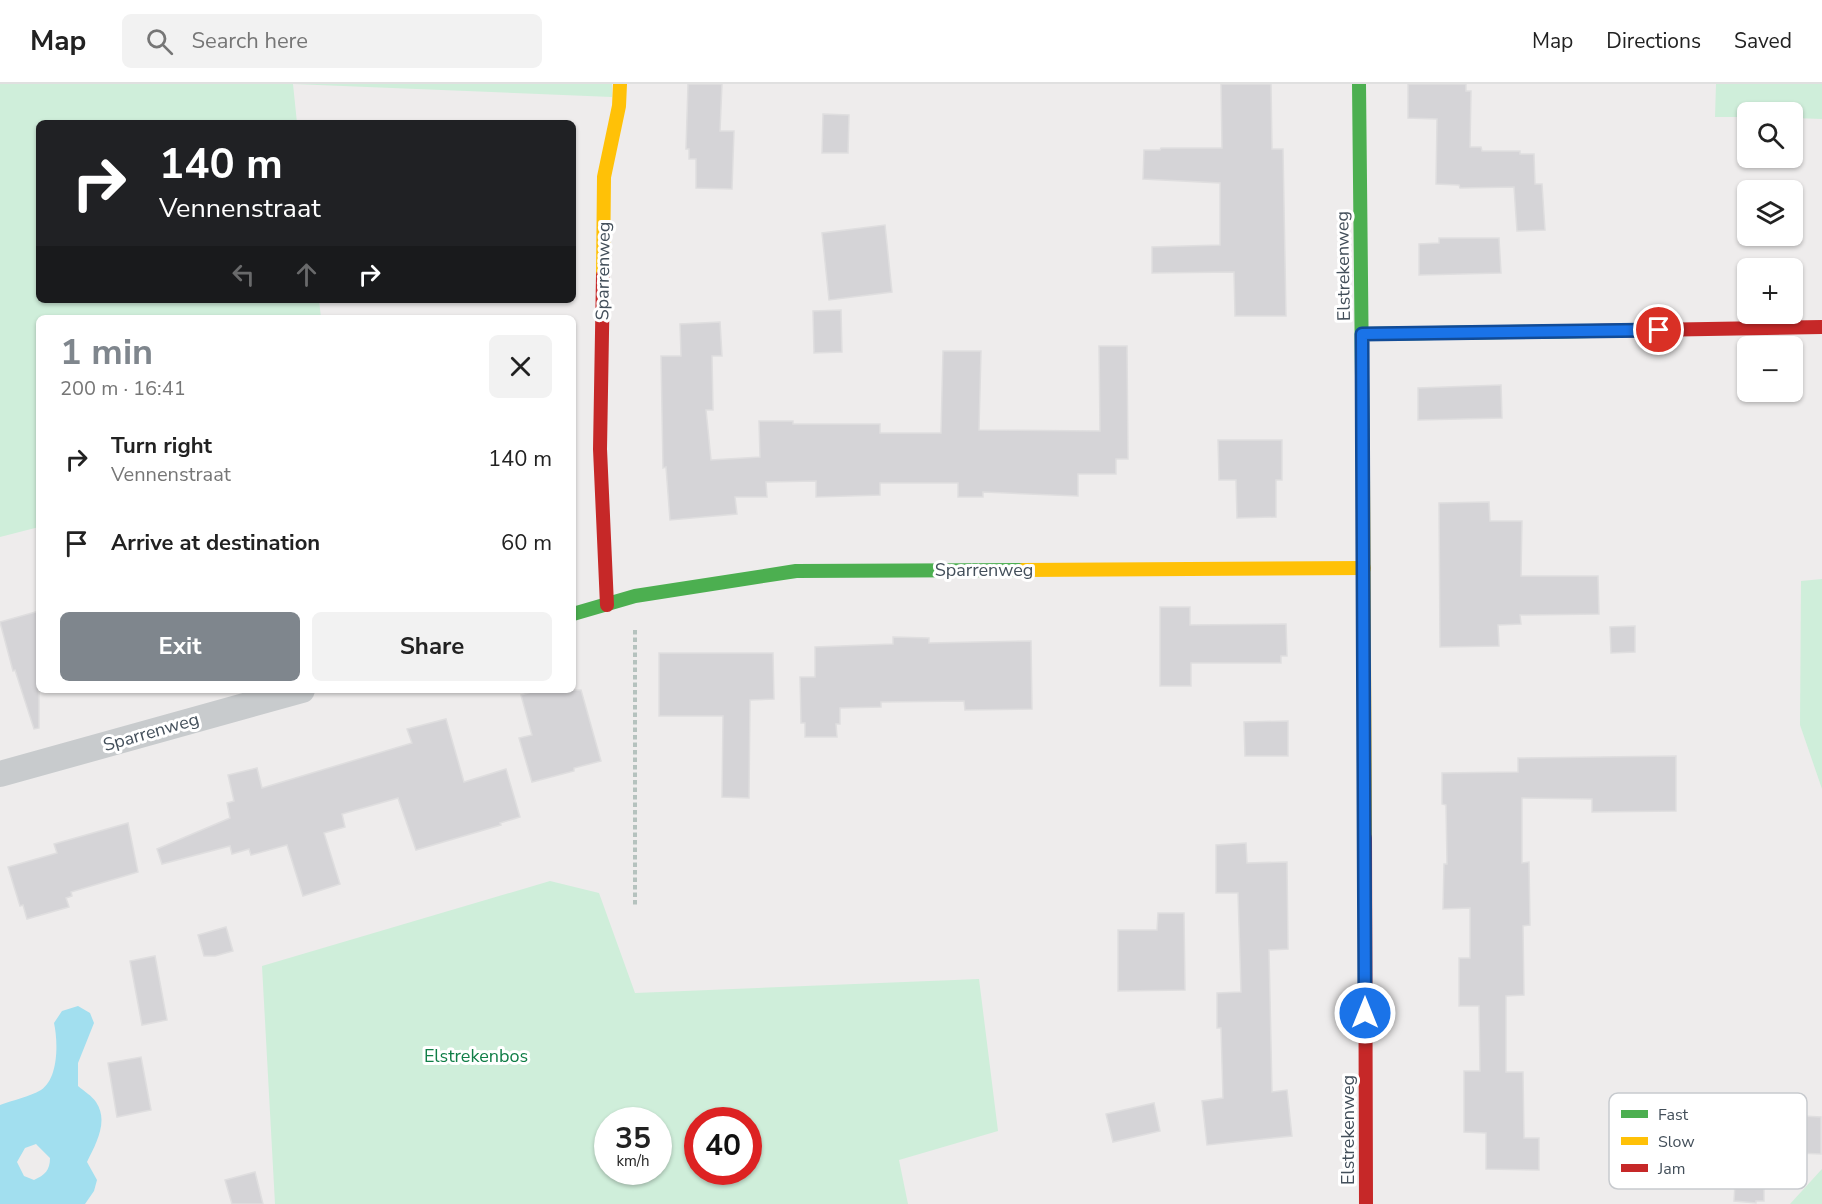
<!DOCTYPE html>
<html lang="en">
<head>
<meta charset="utf-8">
<style>
  body { margin:0; font-family:"Nunito Sans",sans-serif; background:#f2f2f2; color:#222; height:100vh; display:flex; flex-direction:column; font-size:22px; white-space:nowrap }
  * { box-sizing:border-box; margin:0 }
  p { font-size:20px; color:#767676 }
  .icon { flex:none; width:33px; height:33px; fill:none; stroke:currentColor; stroke-width:2; stroke-linecap:round; stroke-linejoin:round }
  .map { position:relative; flex:1; overflow:hidden }
  .sheet { position:absolute; left:36px; top:231px; width:540px; height:378px; display:flex; flex-direction:column; background:#fff; border-radius:9px; box-shadow:0 2px 4px #0004 }
  .sheet>* { flex:none }
  .top-card { position:absolute; left:36px; top:36px; width:540px; height:183px; border-radius:9px; box-shadow:0 2px 4px #0004; background:#202124; color:#fff; overflow:hidden }
  .fabs { position:absolute; left:1737px; top:18px; display:grid; gap:12px }
  .fabs a { display:grid; place-items:center; width:66px; height:66px; border-radius:9px; background:#fff; box-shadow:0 2px 4px #0004; font-size:30px }
  .speed { position:absolute; left:594px; top:1023px; display:flex; gap:12px; font-size:30px; font-weight:700; text-align:center }
  .speed>* { display:grid; place-content:center; width:78px; height:78px; border-radius:50%; background:#fff; box-shadow:0 2px 4px #0004; line-height:1 }
  .speed small { font-size:15px; font-weight:400 }
  .speed .limit { border:9px solid #d22; background:#fff; color:#111 }
  .pin { position:absolute; display:grid; place-items:center; width:51px; height:51px; color:#fff; margin:-26px; border:3px solid #fff; border-radius:50%; box-shadow:0 2px 6px #0007 }
  .me { position:absolute; width:66px; margin:-33px; rotate:0deg; stroke-linejoin:round; filter:drop-shadow(0 0 4px #0008) }
  .turn { display:flex; align-items:center; gap:21px; height:126px; padding:0 24px; font-size:27px }
  .turn .icon { width:78px; height:78px; stroke-width:2.5 }
  .turn b { display:block; font-size:42px; line-height:51px }
  .lanes { display:flex; align-items:center; height:57px; padding:0 24px; background:#0003; justify-content:center; gap:30px; direction:ltr }
  .lanes .off { opacity:.35 }
  .round { display:grid; place-items:center; flex:none; width:63px; height:63px; border-radius:9px; background:#f2f2f2 }
  .summary { display:flex; align-items:center; justify-content:space-between; height:102px; padding:0 24px }
  h1 { font-size:36px; font-weight:700; line-height:45px; color:#7f868d }
  .action { display:flex; gap:12px; margin-top:auto; padding:12px 24px }
  .action a { flex:1; height:69px; border-radius:9px; background:#7f868d; color:#fff; font-size:24px; font-weight:700; line-height:69px; text-align:center }
  .action a+a { background:#f2f2f2; color:#222 }
  ul { padding:0; list-style:none }
  li { display:flex; align-items:center; gap:18px; height:84px; padding:0 24px }
  li div { flex:1 }
  li b { display:block; font-size:22px }
  li em { font-style:normal }
  header { display:flex; align-items:center; gap:36px; box-sizing:border-box; height:84px; padding:0 30px; background:#fff; border-bottom:2px solid #e0e0e0 }
  header strong { font-size:28px }
  nav { display:flex; gap:33px; margin-inline-start:auto; font-size:21px }
  .search { width:420px; height:54px; background:#f2f2f2; display:flex; align-items:center; gap:15px; box-sizing:border-box; padding:0 21px; border-radius:9px; color:#767676; font-size:22px }
  .map>svg:first-child { display:block }
  .green { fill:#cfeeda; fill-rule:evenodd }
  .water { fill:#a2dfef; fill-rule:evenodd }
  .building { fill:#d5d4d7; stroke:#dfdedf; stroke-width:1.5 }
  .lines { fill:none; stroke-linecap:round; stroke-linejoin:round }
  .path { stroke:#b5c2be; stroke-width:4; stroke-dasharray:4.5 3; stroke-linecap:butt }
  .street { stroke:#c8cbcd; stroke-width:26 }
  .fast { stroke:#4caf50; stroke-width:14 }
  .slow { stroke:#ffc107; stroke-width:14 }
  .jam { stroke:#c62828; stroke-width:14 }
  .route-casing { stroke:#114b97; stroke-width:15 }
  .route { stroke:#1a73e8; stroke-width:10 }
  .labels { text-anchor:middle; stroke-width:6; stroke-linejoin:round; paint-order:stroke }
  .street-label { font-size:18px; fill:#434f5a; stroke:#fff }
  .park-label { font-size:18px; fill:#117e47; stroke:#fff }
  .key { fill:#fff; stroke:#c7cace; stroke-width:1.5 }
  .key-label { font-size:16px; fill:#434f5a }
</style>
</head>
<body>
<header>
<strong>Map</strong>
<div class="search"><svg class="icon" aria-label="search" viewBox="0 0 24 24"><circle cx="10" cy="10" r="6"/><path d="M15 15l6 6"/></svg>Search here</div>
<nav><a>Map</a><a>Directions</a><a>Saved</a></nav>
</header>
<div class="map">
<svg width="1822" height="1120" viewBox="0 0 1822 1120">
  <rect width="100%" height="100%" fill="#eeecec"/>
  <g class="green">
    <polygon points="0,0 612,0 612,13 293,0 297,39 39,39 39,216 319,216 321,234 39,234 39,443 0,453"/>
    <polygon points="1716,0 1822,0 1822,35 1793,34 1792,28 1748,28 1747,33 1715,33"/>
    <polygon points="1822,495 1822,705 1800,641 1801,497"/>
    <path d="M 550,797 L 599,809 L 635,909 L 979,895 L 998,1047 L 899,1076 L 908,1120 L 275,1120 L 262,882 ZM 608,1036 L 658,1036 L 658,1088 L 608,1088 ZM 698,1036 L 748,1036 L 748,1088 L 698,1088 Z"/>
    <polygon points="1822,1085 1822,1120 1790,1120"/>
  </g>
  <path class="water" d="M 78,922 L 90,929 L 94,939 L 78,979 L 78,1002 C 84,1007 92,1012 96,1018 C 109,1037 96,1060 87,1078 L 97,1096 L 94,1107 L 85,1120 L 0,1120 L 0,1021 C 13,1016 29,1013 41,1006 C 59,994 58,957 54,939 L 62,927 ZM 36,1060 L 50,1074 C 50,1086 45,1091 34,1096 L 24,1092 L 17,1078 L 25,1064 Z"/>
  <g class="building">
    <polygon points="688,0 722,0 720,47 734,47 732,105 696,104 696,75 689,75 689,65 686,65"/>
    <polygon points="1221,0 1271,0 1272,65 1283,65 1286,232 1235,232 1234,188 1152,189 1152,163 1220,161 1220,99 1143,95 1144,66 1160,66 1161,64 1222,64"/>
    <polygon points="1408,0 1466,0 1466,7 1471,7 1470,63 1481,63 1482,67 1520,67 1520,70 1534,70 1535,100 1542,100 1545,146 1517,147 1514,103 1460,104 1459,101 1436,100 1437,35 1408,34"/>
    <polygon points="823,30 849,31 848,69 822,69"/>
    <polygon points="885,141 892,208 829,216 822,149"/>
    <polygon points="1439,154 1499,154 1501,189 1419,191 1419,160 1439,159"/>
    <polygon points="841,226 842,268 814,269 813,227"/>
    <polygon points="720,238 722,272 712,272 713,326 706,326 711,376 760,373 759,337 793,337 793,340 880,340 880,349 941,349 943,267 981,267 979,346 1100,347 1099,262 1127,262 1128,375 1116,375 1116,390 1078,390 1078,412 983,408 983,413 958,413 958,399 880,399 880,411 816,413 816,397 766,398 767,413 735,413 737,430 670,436 666,383 663,384 661,272 681,272 680,240"/>
    <polygon points="1501,301 1502,334 1418,336 1418,304"/>
    <polygon points="1218,356 1282,356 1282,396 1276,396 1276,433 1237,434 1236,396 1219,396"/>
    <polygon points="1489,418 1490,437 1522,437 1521,492 1598,492 1599,530 1520,531 1521,540 1498,541 1499,562 1440,563 1439,419"/>
    <polygon points="1160,523 1190,523 1190,541 1286,540 1287,572 1281,572 1281,579 1191,579 1191,602 1160,602"/>
    <polygon points="39,527 39,644 34,645 15,586 13,587 0,538"/>
    <polygon points="1635,542 1635,568 1611,569 1610,543"/>
    <polygon points="893,553 929,554 929,559 1031,557 1032,625 965,626 964,617 881,618 881,623 840,624 840,640 836,640 837,653 805,653 805,639 801,639 800,593 815,593 815,563 893,560"/>
    <polygon points="659,569 773,569 774,615 750,616 749,714 722,713 723,632 659,632"/>
    <polygon points="538,606 581,606 601,677 574,684 574,687 532,698 519,654 532,651 521,611"/>
    <polygon points="446,635 464,698 506,685 520,733 500,739 501,741 416,766 398,714 342,730 345,743 324,749 340,800 303,812 287,761 251,771 249,765 232,770 230,762 162,780 157,765 230,734 227,719 234,717 228,691 257,684 262,704 412,659 407,645"/>
    <polygon points="1288,637 1288,672 1245,672 1244,638"/>
    <polygon points="1676,672 1676,727 1592,728 1592,715 1522,714 1522,779 1529,778 1530,841 1523,842 1524,911 1506,912 1506,988 1523,988 1524,1054 1539,1054 1539,1086 1486,1085 1486,1049 1464,1048 1464,987 1480,987 1479,922 1459,922 1459,874 1470,874 1470,824 1443,825 1444,780 1447,780 1446,721 1442,720 1442,689 1518,688 1518,674"/>
    <polygon points="128,739 138,788 71,808 72,812 66,814 69,823 27,835 23,821 20,822 8,783 57,769 54,760"/>
    <polygon points="1246,759 1247,779 1287,778 1288,865 1269,866 1272,1008 1287,1006 1292,1052 1207,1061 1202,1017 1223,1014 1221,944 1217,944 1217,909 1241,908 1238,809 1216,809 1216,761"/>
    <polygon points="1158,829 1184,829 1185,906 1118,907 1118,846 1157,846"/>
    <polygon points="226,843 233,867 215,872 204,872 198,851"/>
    <polygon points="155,872 167,936 142,941 130,877"/>
    <polygon points="141,973 151,1026 117,1033 108,979"/>
    <polygon points="1154,1019 1160,1047 1113,1058 1106,1030"/>
    <polygon points="1764,1030 1821,1033 1821,1070 1770,1068 1769,1101 1764,1101 1764,1117 1756,1117 1756,1119 1734,1117 1735,1101 1730,1101 1731,1079 1662,1079 1662,1051 1728,1050 1728,1046 1762,1048"/>
    <polygon points="255,1088 263,1120 232,1120 225,1096"/>
  </g>
  <g class="lines">
    <polyline class="path" points="635,546 635,822"/>
    <polyline class="street" points="0,690 302,606"/>
    <g class="fast">
      <polyline points="1359,0 1363,389"/>
      <polyline points="1362,250 1592,247"/>
      <polyline points="573,530 635,512 796,487 1023,486"/>
    </g>
    <g class="slow">
      <polyline points="603,191 604,93 619,22 620,0"/>
      <polyline points="1363,389 1365,754"/>
      <polyline points="1023,486 1364,484"/>
    </g>
    <g class="jam">
      <polyline points="603,191 600,365 607,521"/>
      <polyline points="1592,247 1822,243"/>
      <polyline points="1365,754 1366,1120"/>
    </g>
  </g>
  <g class="lines">
    <defs>
      <polyline id="route" points="1365,929 1362,250 1659,246"/>
    </defs>
    <use href="#route" class="route-casing"/>
    <use href="#route" class="route"/>
  </g>
  <g class="labels">
    <g class="street-label">
      <text transform="translate(1343 182) rotate(-91)" y="6">Elstrekenweg</text>
      <text transform="translate(603 187) rotate(-89)" y="6">Sparrenweg</text>
      <text x="984" y="492">Sparrenweg</text>
      <text transform="translate(151 648) rotate(-16)" y="6">Sparrenweg</text>
      <text transform="translate(1348 1046) rotate(-90)" y="6">Elstrekenweg</text>
    </g>
    <g class="park-label">
      <text x="476" y="978">Elstrekenbos</text>
    </g>
  </g>
  <rect x="1609" y="1009" width="198" height="96" rx="9" class="key"/>
  <rect x="1621" y="1026" width="27" height="8" fill="#4caf50"/>
  <rect x="1621" y="1053" width="27" height="8" fill="#ffc107"/>
  <rect x="1621" y="1080" width="27" height="8" fill="#c62828"/>
  <g class="key-label">
    <text x="1658" y="1036">Fast</text>
    <text x="1658" y="1063">Slow</text>
    <text x="1658" y="1090">Jam</text>
  </g>
</svg>
<div class="fabs">
<a><svg class="icon" aria-label="search" viewBox="0 0 24 24"><circle cx="10" cy="10" r="6"/><path d="M15 15l6 6"/></svg></a>
<a><svg class="icon" aria-label="layers" viewBox="0 0 24 24"><path d="M12 4l9 5-9 5-9-5zM3 14l9 5 9-5"/></svg></a>
<a>+</a>
<a>−</a>
</div>
<div class="speed"><div>35<small>km/h</small></div><div class="limit">40</div></div>
<div class="pin" style="left:1659px;top:246px;background:#d93025"><svg class="icon" aria-label="arrive" viewBox="0 0 24 24"><path d="M6 21V4h12l-3 4 3 4H6"/></svg></div>
<svg class="me" style="left:1365px;top:929px" viewBox="-20 -20 40 40"><circle r="17" fill="#1a73e8" stroke="#fff" stroke-width="3"/><path d="M0-11L8 9 0 5-8 9z" fill="#fff"/></svg>
<div class="top-card">
<div class="turn"><svg class="icon" aria-label="right" viewBox="0 0 24 24"><path d="M7 20v-9h11M14 6l5 5-5 5"/></svg><div><b>140 m</b>Vennenstraat</div></div>
<div class="lanes"><svg class="icon off" aria-label="left" viewBox="0 0 24 24"><path d="M17 20v-9H6M10 6l-5 5 5 5"/></svg><svg class="icon off" aria-label="ahead" viewBox="0 0 24 24"><path d="M12 20V5M6 11l6-6 6 6"/></svg><svg class="icon" aria-label="right" viewBox="0 0 24 24"><path d="M7 20v-9h11M14 6l5 5-5 5"/></svg></div>
</div>
<section class="sheet">
<div class="summary"><div><h1>1 min</h1><p>200 m · 16:41</p></div><a class="round"><svg class="icon" aria-label="close" viewBox="0 0 24 24"><path d="M6 6l12 12M18 6L6 18"/></svg></a></div>
<ul>
<li><svg class="icon" aria-label="right" viewBox="0 0 24 24"><path d="M7 20v-9h11M14 6l5 5-5 5"/></svg><div><b>Turn right</b><p>Vennenstraat</p></div><em>140 m</em></li>
<li><svg class="icon" aria-label="arrive" viewBox="0 0 24 24"><path d="M6 21V4h12l-3 4 3 4H6"/></svg><div><b>Arrive at destination</b></div><em>60 m</em></li>
</ul>
<div class="action"><a>Exit</a><a>Share</a></div>
</section>
</div>
</body>
</html>
